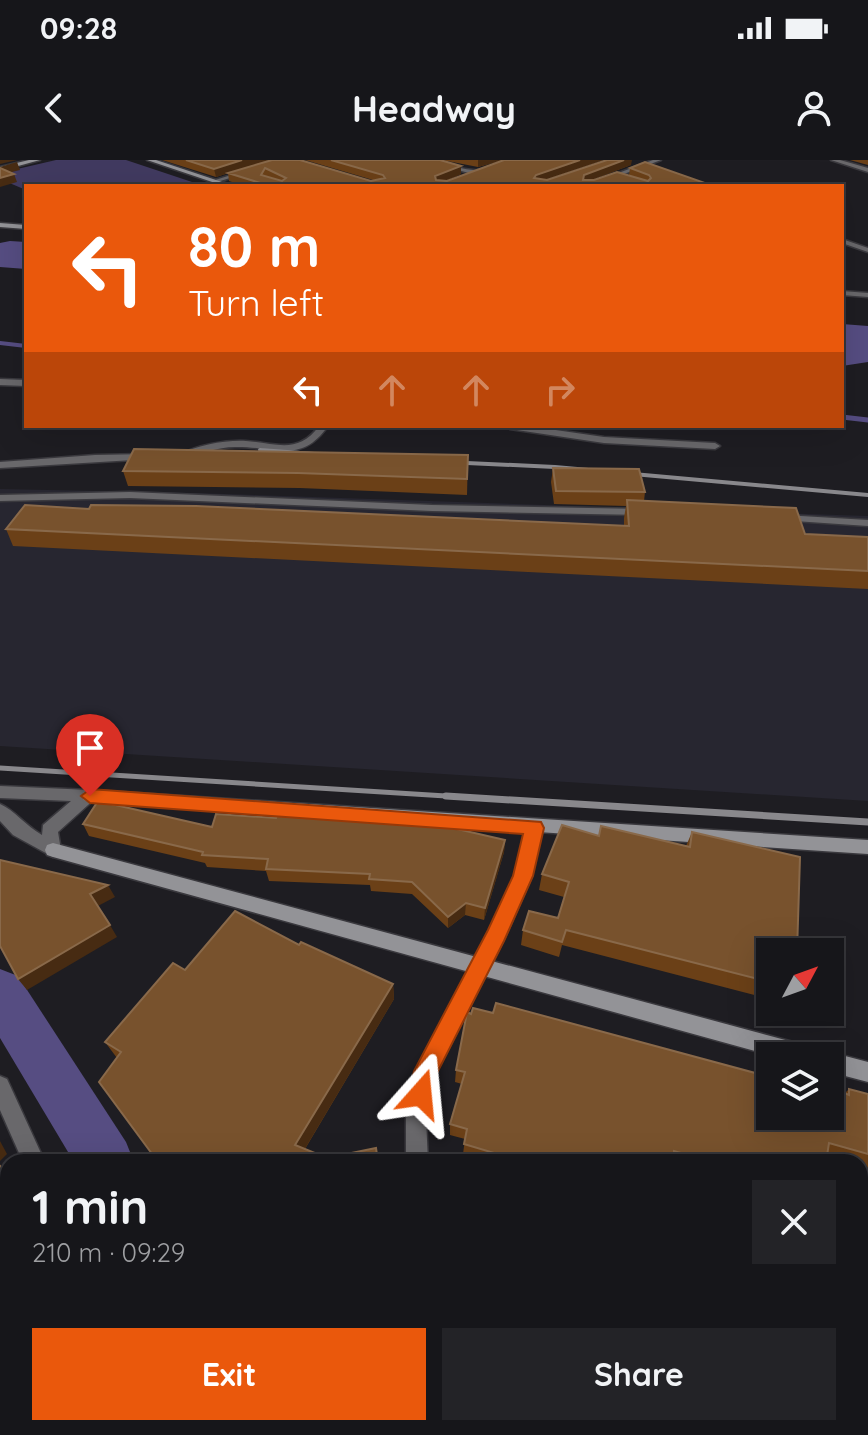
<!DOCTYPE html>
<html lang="en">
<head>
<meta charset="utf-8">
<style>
  body { margin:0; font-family:Quicksand,sans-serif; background:#232327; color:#f1f3f6; height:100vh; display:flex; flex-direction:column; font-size:30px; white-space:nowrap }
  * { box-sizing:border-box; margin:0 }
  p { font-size:26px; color:#9e9fa2 }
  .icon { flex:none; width:44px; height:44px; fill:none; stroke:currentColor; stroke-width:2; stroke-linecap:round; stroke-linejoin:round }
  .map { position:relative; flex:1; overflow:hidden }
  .side { position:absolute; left:0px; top:994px; width:868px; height:282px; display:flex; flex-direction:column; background:#16161a; border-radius:24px 24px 0 0; box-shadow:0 8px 32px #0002,0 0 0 2px #353539 }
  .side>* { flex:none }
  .banner { position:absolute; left:24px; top:24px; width:820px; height:244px; border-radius:0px; box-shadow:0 8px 32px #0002,0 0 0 2px #353539; background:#ea580c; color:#fff; overflow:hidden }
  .needle { width:52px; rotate:49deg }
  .controls { position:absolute; left:756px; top:778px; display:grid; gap:16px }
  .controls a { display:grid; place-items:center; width:88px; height:88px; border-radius:0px; background:#16161a; box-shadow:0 8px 32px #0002,0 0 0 2px #353539; font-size:40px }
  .pin { position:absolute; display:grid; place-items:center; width:68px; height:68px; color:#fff; margin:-82px -34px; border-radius:50% 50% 50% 0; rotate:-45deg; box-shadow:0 0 8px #0007 }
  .pin .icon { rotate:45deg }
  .me { position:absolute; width:88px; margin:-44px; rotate:18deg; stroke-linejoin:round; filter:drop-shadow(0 0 6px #0008) }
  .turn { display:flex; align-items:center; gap:28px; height:168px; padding:0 32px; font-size:36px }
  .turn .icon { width:104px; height:104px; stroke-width:2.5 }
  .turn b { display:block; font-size:56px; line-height:68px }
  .lanes { display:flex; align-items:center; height:76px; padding:0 32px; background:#0003; justify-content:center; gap:40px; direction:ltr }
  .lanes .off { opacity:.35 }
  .round { display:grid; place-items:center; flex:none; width:84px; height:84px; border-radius:0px; background:#232327 }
  .summary { display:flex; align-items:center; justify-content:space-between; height:136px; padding:0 32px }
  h1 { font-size:48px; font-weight:700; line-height:60px }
  .button { display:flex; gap:16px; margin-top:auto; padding:16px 32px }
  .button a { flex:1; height:92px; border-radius:0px; background:#ea580c; color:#fff; font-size:32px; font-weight:700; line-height:92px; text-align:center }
  .button a+a { background:#232327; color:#f1f3f6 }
  .status { display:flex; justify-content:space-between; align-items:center; height:56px; padding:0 40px; background:#16161a; direction:ltr }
  .status svg { height:22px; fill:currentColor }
  header { display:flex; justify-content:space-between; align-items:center; height:104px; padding:0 32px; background:#16161a; font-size:36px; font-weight:700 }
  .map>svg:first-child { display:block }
  .built { fill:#272630 }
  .green { fill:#413a60 }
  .water { fill:#564d82 }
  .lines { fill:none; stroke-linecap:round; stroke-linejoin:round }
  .stream-far1 { stroke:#564d82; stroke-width:4 }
  .stream { stroke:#564d82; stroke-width:5 }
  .river { fill:#564d82; fill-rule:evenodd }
  .lane-casing { stroke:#3a393e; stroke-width:3 }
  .street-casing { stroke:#3a393e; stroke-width:3 }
  .secondary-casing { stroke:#3a393e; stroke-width:3 }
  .lane { fill:#69686b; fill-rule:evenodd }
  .street { fill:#69686b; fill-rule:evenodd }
  .secondary { fill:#939397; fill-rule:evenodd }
  .rail-far2 { stroke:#89888c; stroke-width:4 }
  .rail-far1 { stroke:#89888c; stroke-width:5 }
  .rail { stroke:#89888c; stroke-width:7 }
  .wall { fill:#6b4017 }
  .shaded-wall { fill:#472b12 }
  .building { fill:#78522d; stroke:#89694a; stroke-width:2; fill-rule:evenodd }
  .route { fill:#ea580c; stroke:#983908; stroke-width:2 }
</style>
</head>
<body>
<div class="status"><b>09:28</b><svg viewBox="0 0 49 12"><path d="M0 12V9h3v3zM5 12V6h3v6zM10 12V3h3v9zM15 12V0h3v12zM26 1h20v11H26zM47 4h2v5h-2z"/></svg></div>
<header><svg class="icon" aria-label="back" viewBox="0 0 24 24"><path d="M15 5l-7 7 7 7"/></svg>Headway<svg class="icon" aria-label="person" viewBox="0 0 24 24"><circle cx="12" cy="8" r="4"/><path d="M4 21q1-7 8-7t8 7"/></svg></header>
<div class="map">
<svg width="868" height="1275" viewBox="0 0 868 1275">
  <rect width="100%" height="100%" fill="#1e1d22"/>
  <polygon class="built" points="0,329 194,333 868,356 868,641 0,586"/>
  <polygon class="green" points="56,0 126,0 204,26 26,26 26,30 0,19 0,13"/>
  <g class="water">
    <polygon points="10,81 26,82 26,109 0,107 0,83"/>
    <polygon points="842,164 868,166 868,202 842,206"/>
  </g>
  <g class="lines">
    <polyline class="stream-far1" points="0,183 26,186"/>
    <polyline class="stream" points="842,257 868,260"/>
    <g class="river">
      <polygon points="0,809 18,816 126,982 134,1002 74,1002 0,878"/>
      <polygon points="868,1035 868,1095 860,1096 860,1036"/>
      <polygon points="547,1268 615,1268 616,1275 548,1275"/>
    </g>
    <defs>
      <g id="lane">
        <polygon points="653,0 661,0 592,26 584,26"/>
        <polygon points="831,0 840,0 868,8 868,12"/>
        <polygon points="842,79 868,88 868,92 842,83"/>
        <polygon points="842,131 868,133 868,137 842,135"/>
        <polygon points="0,219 26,220 26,226 0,225"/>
        <path d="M 319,266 L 328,266 C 301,305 274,286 235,287 C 217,287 201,294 184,298 L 179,295 C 197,285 225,280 246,281 C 276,283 298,295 319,266 Z"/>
        <polygon points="506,266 528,266 604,277 715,283 720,286 715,289 604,283 510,269"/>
        <polygon points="147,294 150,295 150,299 0,308 0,302 95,295"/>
        <polygon points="130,332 432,345 643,349 648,352 643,355 432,351 130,338 0,341 0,335"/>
        <polygon points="784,355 868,360 868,366 780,360 779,358"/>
      </g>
      <g id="street">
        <polygon points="279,0 289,0 217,22 212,21"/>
        <path d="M 422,0 C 440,0 456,9 473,10 C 487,12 502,0 517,0 L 476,15 Z"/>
        <path d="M 0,626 L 90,630 L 96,632 L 98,636 L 58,672 L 61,690 L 59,695 L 53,697 L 13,675 L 0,661 L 0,644 C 14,650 26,666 42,675 L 43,665 L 71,641 L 0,638 Z"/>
        <polygon points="534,662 540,663 542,668 532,716 506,775 436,913 426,958 428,1002 406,1002 406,958 416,911 490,771 514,716 526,668 528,663"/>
        <polygon points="0,916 7,919 45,1002 23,1002 0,950"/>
        <polygon points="868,1020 868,1042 860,1043 860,1021"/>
        <polygon points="8,1072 8,1099 0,1103 0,1075"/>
        <polygon points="868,1091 868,1115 860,1116 860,1092"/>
        <polygon points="27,1268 56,1268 53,1275 24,1275"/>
        <polygon points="428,1268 454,1268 453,1275 427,1275"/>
        <polygon points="594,1268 652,1268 655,1275 597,1275"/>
      </g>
      <g id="secondary">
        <polygon points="29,0 40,0 0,11 0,7"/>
        <polygon points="147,0 156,0 234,26 224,26"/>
        <polygon points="0,63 26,65 26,69 0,67"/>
        <polygon points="90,630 868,680 868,694 90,642 84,640 82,636 84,632"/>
        <polygon points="53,683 808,886 815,889 818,896 773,896 53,697 47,695 45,690 47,685"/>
        <polygon points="830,892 868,902 868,922 830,912 830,896 823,896"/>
      </g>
    </defs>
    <use href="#lane" class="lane-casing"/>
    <use href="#street" class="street-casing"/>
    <use href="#secondary" class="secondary-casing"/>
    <use href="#lane" class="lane"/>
    <use href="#street" class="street"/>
    <use href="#secondary" class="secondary"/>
    <g class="rail-far2">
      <polyline points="260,290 314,294"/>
      <polyline points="445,302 555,307 868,335"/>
    </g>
    <polyline class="rail-far1" points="0,608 478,638"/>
    <polyline class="rail" points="446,636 868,662"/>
  </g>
  <g class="wall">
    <polygon points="162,0 269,0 216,17"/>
    <polygon points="272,0 371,21 373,20 305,0 440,0 461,6 461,14 445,21 447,21 504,0 603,0 544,20 631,5 591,20 629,15 630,8 705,23 704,26 244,26 229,21 228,13"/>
    <polygon points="442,0 503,0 478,7"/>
    <polygon points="850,0 868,0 868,5"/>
    <polygon points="468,295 467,335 300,328 128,326 123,311"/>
    <polygon points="553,308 645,332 644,341 805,374 868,377 868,429 13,386 6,369 89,349 624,366 624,358 626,346 554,344 551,322"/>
    <polygon points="83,664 212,667 505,680 504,692 484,760 465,755 448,768 412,734 371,731 370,725 269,721 266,711 207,707 205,703 89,676"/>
    <polygon points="692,672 770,792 770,839 562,785 559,797 521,785 523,770 558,758 564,737 539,730 542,714 599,676 686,686"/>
    <polygon points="299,785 393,824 394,839 305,989 327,998 378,1002 158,1002 117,898 105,882 185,810"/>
    <polygon points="456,910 770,956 845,933 849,929 868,934 868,1008 860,1005 860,1002 848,1002 827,996 826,1002 487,1002 463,994 465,979 450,975 450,964 462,924 455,922"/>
    <polygon points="684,1268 860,1268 868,1275 796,1275 792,1274 792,1275 727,1275 703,1270 699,1272"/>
  </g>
  <g class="shaded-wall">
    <polygon points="0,0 17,0 0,4"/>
    <polygon points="242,0 269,0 216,17 214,9"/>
    <polygon points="478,0 503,0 478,7"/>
    <polygon points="580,0 603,0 535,23 534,18 536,15"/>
    <polygon points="624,0 632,0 631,5 583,23 584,15"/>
    <polygon points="17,2 20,10 0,15 0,7"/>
    <polygon points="461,6 461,14 435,25 435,16"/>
    <polygon points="14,14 17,22 0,27 0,18"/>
    <polygon points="505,680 504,692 484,760 485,748"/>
    <polygon points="108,725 115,737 96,747 90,734"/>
    <polygon points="466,743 465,755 448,768 448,757"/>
    <polygon points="110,765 117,777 27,830 18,819"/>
    <polygon points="393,824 394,839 300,997 295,985"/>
    <polygon points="0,981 7,994 0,1001"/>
    <polygon points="8,1057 8,1065 0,1073 0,1065"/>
  </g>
  <g class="building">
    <polygon points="186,0 242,0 214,9"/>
    <path d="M 272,0 L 300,0 L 371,21 L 385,18 L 383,15 L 331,0 L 440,0 L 461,6 L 435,16 L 436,20 L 447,21 L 504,0 L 580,0 L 536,15 L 534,18 L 547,20 L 607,0 L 624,0 L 584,15 L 583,20 L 594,20 L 617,12 L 648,21 L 651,18 L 649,15 L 630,8 L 645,2 L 705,23 L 693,26 L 270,26 L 228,13 ZM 265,8 L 286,18 L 282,21 L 261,15 Z"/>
    <polygon points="0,8 14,14 0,18"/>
    <polygon points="134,289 468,295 467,319 298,313 123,311"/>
    <polygon points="553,308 639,309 645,332 556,331"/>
    <polygon points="627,340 796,348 805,374 868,377 868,411 6,369 25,345 89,349 91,345 196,346 629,366"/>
    <polygon points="98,641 212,667 216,654 276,658 277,655 379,659 431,663 505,680 485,748 466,743 448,757 412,722 369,719 370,714 266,709 268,699 202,695 203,692 83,664"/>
    <polygon points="562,665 599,676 601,666 690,687 692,672 800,697 797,792 770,792 770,822 566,770 562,782 523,770 529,751 558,758 569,722 542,714"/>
    <polygon points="0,700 108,725 90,734 110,765 18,819 0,786"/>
    <polygon points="235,751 299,785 301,782 393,824 295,985 327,998 376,988 378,1002 158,1002 99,922 121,892 105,882 173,803 185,810"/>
    <polygon points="496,843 770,917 770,956 830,956 830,927 849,935 849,929 868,934 868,994 829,983 826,1002 713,1002 674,991 673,1002 660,1002 651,999 650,1002 524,1002 464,984 467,969 450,964 465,912 456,910 467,852 471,854 473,848 493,853"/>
    <polygon points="0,1006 8,1015 8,1057 0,1065"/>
    <polygon points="5,1099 8,1102 8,1257 0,1248 0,1195 7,1187 0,1179 0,1100"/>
    <polygon points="868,1118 868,1275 807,1275 792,1271 792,1275 736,1275 703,1268 703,1271 693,1268 860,1268 860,1119"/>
    <polygon points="72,1268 82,1268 88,1275 66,1275"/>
    <polygon points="97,1268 124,1268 130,1275 92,1275"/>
    <polygon points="230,1268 378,1268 377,1275 229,1275"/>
  </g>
  <polygon class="route" points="90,629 541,662 544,668 533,716 504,781 437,913 429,942 421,946 412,942 409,934 414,911 488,770 513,716 523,674 90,643 81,636"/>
</svg>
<div class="controls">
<a><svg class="needle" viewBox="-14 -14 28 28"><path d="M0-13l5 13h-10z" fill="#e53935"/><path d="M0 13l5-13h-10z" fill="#9e9fa2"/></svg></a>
<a><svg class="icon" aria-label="layers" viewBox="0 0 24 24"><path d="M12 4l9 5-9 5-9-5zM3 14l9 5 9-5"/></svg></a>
</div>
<div class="pin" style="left:90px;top:636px;background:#d93025"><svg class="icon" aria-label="arrive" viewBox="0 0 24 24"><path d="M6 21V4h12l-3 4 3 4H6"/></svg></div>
<svg class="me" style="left:421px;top:934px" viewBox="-20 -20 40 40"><path d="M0-17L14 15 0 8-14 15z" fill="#ea580c" stroke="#fff" stroke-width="4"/></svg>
<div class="banner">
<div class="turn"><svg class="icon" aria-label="left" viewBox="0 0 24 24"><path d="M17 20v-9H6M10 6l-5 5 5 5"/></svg><div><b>80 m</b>Turn left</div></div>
<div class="lanes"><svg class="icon" aria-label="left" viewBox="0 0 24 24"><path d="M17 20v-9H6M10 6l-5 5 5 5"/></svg><svg class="icon off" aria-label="ahead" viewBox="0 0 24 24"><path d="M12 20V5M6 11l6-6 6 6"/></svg><svg class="icon off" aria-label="ahead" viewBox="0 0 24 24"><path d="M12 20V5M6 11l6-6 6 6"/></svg><svg class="icon off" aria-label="right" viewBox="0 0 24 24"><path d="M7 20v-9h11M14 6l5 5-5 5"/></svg></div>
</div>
<section class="side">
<div class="summary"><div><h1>1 min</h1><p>210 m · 09:29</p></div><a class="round"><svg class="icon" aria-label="close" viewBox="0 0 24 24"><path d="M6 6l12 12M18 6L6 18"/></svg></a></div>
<div class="button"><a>Exit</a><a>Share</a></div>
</section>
</div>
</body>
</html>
